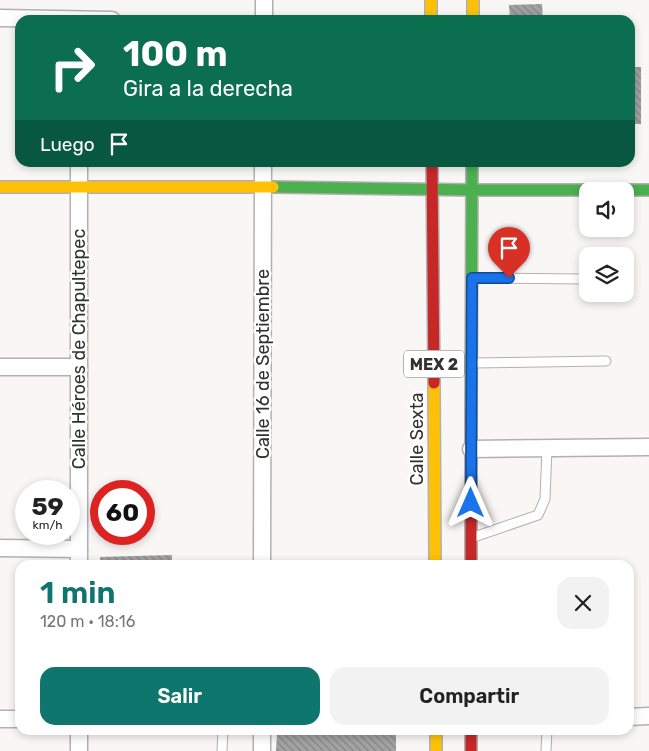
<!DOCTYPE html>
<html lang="es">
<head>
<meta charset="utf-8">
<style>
  body { margin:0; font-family:Rubik,sans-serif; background:#f2f2f2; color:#222; height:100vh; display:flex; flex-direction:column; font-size:19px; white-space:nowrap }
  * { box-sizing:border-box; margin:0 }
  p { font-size:16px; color:#767676 }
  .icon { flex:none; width:28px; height:28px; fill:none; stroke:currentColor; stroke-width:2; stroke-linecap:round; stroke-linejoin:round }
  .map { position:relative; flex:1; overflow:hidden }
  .details { position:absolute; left:15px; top:560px; width:619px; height:175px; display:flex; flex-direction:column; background:#fff; border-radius:15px; box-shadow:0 2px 8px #0003 }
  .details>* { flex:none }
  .guide { position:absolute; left:15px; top:15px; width:620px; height:152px; border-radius:15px; box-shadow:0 2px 8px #0003; background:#0b6e4f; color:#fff; overflow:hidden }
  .tools { position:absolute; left:579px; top:182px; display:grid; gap:10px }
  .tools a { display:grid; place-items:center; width:55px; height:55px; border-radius:10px; background:#fff; box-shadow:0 2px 8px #0003; font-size:25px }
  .speed { position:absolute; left:15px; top:480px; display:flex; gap:10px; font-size:25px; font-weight:700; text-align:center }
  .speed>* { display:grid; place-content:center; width:65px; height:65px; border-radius:50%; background:#fff; box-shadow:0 2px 8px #0003; line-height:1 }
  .speed small { font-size:12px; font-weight:400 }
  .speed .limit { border:8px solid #d22; background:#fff; color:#111 }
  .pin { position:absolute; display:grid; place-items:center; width:42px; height:42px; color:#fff; margin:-51px -21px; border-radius:50% 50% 50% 0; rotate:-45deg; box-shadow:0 0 5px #0007 }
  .pin .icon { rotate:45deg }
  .me { position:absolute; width:55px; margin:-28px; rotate:0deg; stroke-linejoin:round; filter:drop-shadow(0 0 4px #0008) }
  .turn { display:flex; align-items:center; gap:18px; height:105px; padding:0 25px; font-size:22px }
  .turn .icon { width:65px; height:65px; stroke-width:2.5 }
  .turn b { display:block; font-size:35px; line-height:42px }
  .then { display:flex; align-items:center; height:48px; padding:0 25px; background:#0003; gap:10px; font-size:19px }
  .round { display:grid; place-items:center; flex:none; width:52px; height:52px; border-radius:15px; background:#f2f2f2 }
  .head { display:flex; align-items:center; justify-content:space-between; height:85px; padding:0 25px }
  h1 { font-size:30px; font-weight:600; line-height:38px; color:#0f766e }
  .cta { display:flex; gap:10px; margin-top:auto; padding:10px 25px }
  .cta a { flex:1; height:58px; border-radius:15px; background:#0f766e; color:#fff; font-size:20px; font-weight:600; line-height:58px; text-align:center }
  .cta a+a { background:#f2f2f2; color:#222 }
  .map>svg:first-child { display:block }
  .building { fill:url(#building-back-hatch) }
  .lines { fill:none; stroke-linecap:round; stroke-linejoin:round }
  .lane-casing { stroke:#b2b1b0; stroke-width:11 }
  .street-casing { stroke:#b2b1b0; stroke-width:19 }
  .fast-casing { stroke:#b2b1b0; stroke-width:14 }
  .slow-casing { stroke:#b2b1b0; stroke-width:14 }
  .jam-casing { stroke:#b2b1b0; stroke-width:14 }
  .lane { stroke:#fefefe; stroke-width:9 }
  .street { stroke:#fefefe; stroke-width:16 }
  .fast { stroke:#4caf50; stroke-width:11 }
  .slow { stroke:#ffc107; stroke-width:11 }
  .jam { stroke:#c62828; stroke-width:11 }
  .route-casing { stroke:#114b97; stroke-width:12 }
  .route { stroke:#1a73e8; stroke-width:9 }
  .labels { text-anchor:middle; stroke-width:5; stroke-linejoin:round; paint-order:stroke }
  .shield { fill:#fff; stroke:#6f6f6e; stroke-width:1 }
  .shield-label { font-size:16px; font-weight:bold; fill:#313130 }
  .street-label { font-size:18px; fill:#313130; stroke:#fff }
</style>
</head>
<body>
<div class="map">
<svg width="649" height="751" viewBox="0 0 649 751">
  <defs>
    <pattern id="building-back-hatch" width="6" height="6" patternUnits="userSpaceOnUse" patternTransform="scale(1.25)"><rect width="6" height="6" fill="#a4a3a3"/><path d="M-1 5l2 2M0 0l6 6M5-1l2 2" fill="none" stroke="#868585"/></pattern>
  </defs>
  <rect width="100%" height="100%" fill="#f8f7f6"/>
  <g class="building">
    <polygon points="542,4 543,20 510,20 509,5"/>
    <rect x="630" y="67" width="11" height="57"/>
    <polygon points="172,555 172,565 101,565 100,557"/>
    <polygon points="277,733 396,734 396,751 276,751"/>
  </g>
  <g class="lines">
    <defs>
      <g id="lane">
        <polyline points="474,278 584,279"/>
        <polyline points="473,363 606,361"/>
        <polyline points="474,537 538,515 545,499 547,448"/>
        <polyline points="222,751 223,730"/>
        <polyline points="546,751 547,730"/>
      </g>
      <g id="street">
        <polyline points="0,18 112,20"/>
        <polyline points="264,20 264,0"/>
        <polyline points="79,162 79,565"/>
        <polyline points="0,367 79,367"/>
        <polyline points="471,449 649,447"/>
        <polyline points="0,548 79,549"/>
        <polyline points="262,565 263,162"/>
        <polyline points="629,717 649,716"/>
        <polyline points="0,719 20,719"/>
        <polyline points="79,751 79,730"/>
        <polyline points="262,751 262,730"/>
      </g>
      <g id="fast">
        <polyline points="273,187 472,190 649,190"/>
        <polyline points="471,411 472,162"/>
      </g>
      <g id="slow">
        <polyline points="431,0 431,20"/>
        <polyline points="473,0 473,20"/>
        <polyline points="0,187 273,187"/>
        <polyline points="434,383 435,565"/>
        <polyline points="436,730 436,751"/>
      </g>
      <g id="jam">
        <polyline points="432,162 434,383"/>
        <polyline points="471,565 471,411"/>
        <polyline points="471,730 471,751"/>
      </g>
    </defs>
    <use href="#lane" class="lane-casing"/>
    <use href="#street" class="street-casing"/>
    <use href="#fast" class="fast-casing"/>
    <use href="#slow" class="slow-casing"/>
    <use href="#jam" class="jam-casing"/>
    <use href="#lane" class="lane"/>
    <use href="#street" class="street"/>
    <use href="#fast" class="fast"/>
    <use href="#slow" class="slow"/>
    <use href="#jam" class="jam"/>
  </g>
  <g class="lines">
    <defs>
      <polyline id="route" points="471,503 472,278 509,278"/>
    </defs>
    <use href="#route" class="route-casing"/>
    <use href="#route" class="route"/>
  </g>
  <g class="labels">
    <rect class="shield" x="404" y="350.5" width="60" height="27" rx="4"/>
    <g class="shield-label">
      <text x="434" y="370">MEX 2</text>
    </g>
    <g class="street-label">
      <text transform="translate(79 349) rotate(-90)" y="6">Calle Héroes de Chapultepec</text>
      <text transform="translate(263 364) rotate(-90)" y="6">Calle 16 de Septiembre</text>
      <text transform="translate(417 439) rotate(-90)" y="6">Calle Sexta</text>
    </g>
  </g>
</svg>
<div class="tools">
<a><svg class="icon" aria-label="sound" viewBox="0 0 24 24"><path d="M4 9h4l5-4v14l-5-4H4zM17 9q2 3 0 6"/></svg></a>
<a><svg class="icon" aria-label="layers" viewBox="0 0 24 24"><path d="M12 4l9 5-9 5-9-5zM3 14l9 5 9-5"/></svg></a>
</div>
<div class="speed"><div>59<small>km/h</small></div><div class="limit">60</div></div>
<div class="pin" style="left:509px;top:278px;background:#d93025"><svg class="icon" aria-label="arrive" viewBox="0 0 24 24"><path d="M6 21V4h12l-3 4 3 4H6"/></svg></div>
<svg class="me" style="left:471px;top:503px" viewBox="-20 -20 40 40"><path d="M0-17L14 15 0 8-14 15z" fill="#1a73e8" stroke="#fff" stroke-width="4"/></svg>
<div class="guide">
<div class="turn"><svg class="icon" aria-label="right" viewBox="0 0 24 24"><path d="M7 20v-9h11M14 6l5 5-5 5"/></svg><div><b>100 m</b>Gira a la derecha</div></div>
<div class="then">Luego<svg class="icon" aria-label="arrive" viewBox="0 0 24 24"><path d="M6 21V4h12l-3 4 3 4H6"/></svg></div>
</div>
<section class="details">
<div class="head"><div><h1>1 min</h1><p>120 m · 18:16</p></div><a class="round"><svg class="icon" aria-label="close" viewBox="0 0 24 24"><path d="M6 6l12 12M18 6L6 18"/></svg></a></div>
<div class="cta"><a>Salir</a><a>Compartir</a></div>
</section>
</div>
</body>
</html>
